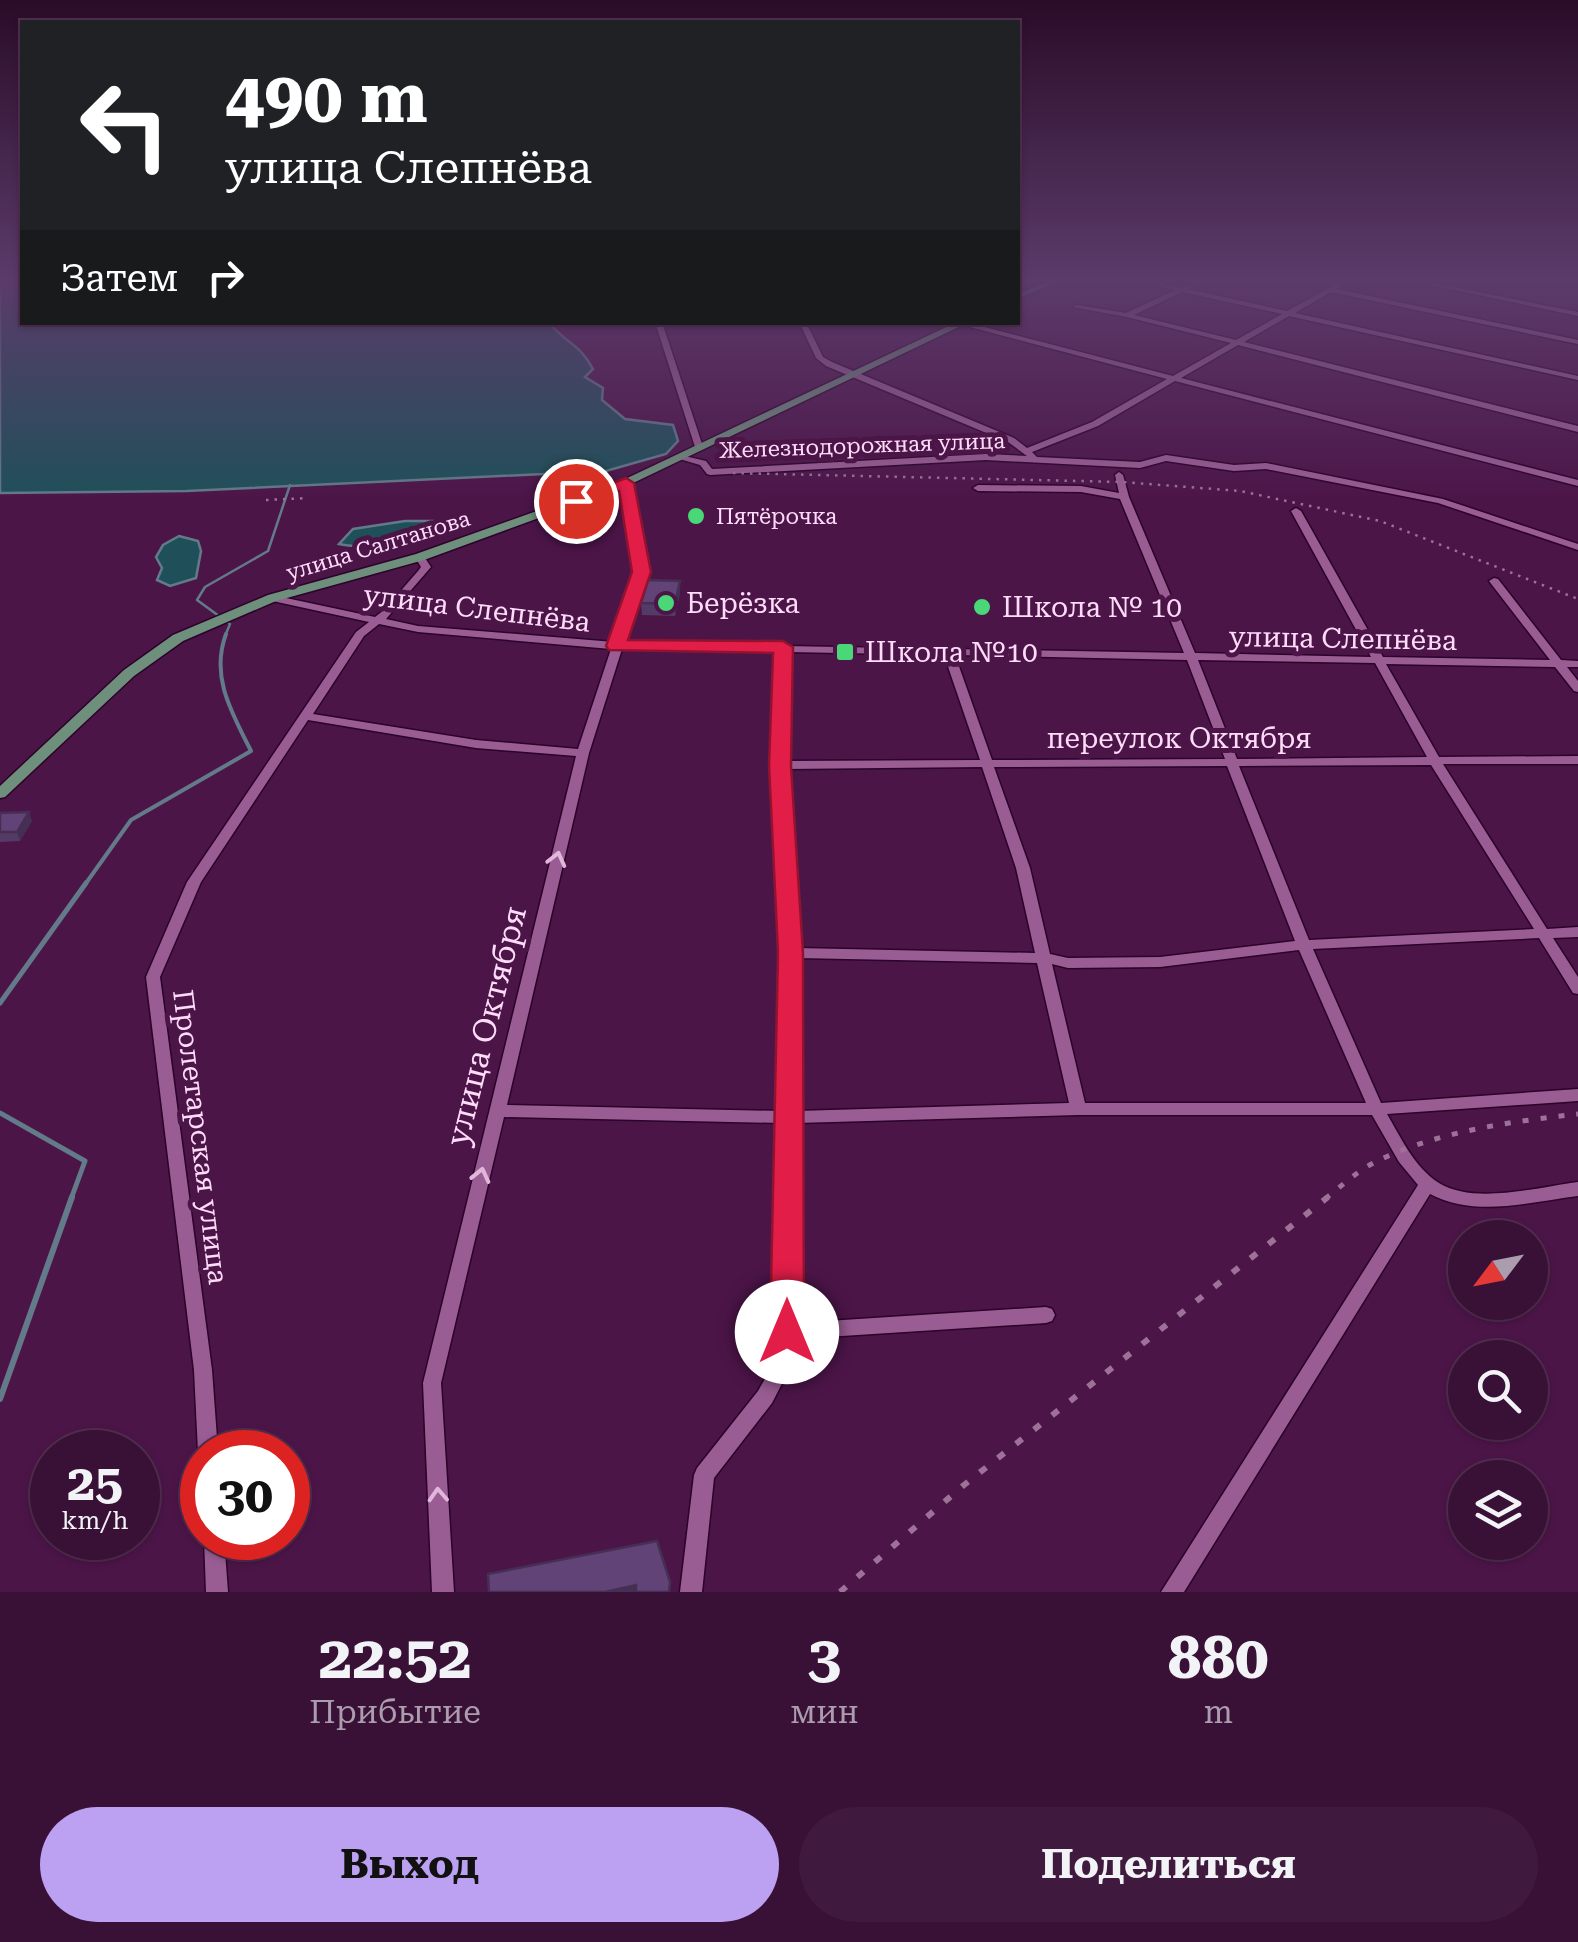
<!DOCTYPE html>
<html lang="ru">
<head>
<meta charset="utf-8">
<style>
  body { margin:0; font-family:"Roboto Serif",serif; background:#40193e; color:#f1f3f6; height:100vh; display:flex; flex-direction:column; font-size:38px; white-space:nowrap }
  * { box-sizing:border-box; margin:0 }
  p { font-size:32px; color:#ab9dad }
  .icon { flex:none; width:55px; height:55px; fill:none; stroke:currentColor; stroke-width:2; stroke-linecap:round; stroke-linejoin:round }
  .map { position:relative; height:1592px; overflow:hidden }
  .side { display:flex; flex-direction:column; background:#391036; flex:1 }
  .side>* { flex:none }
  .top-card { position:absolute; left:20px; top:20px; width:1000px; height:305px; border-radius:0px; box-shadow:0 2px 8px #0004,0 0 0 2px #533051; background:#202124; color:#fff; overflow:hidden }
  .needle { width:65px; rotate:238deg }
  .buttons { position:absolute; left:1448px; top:1220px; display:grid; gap:20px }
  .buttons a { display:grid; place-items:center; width:100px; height:100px; border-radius:50%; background:#391036; box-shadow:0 2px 8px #0004,0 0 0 2px #533051; font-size:50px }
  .speed { position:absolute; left:30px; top:1430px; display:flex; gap:20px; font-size:50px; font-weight:700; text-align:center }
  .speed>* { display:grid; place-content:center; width:130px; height:130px; border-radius:50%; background:#391036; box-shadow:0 2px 8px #0004,0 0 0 2px #533051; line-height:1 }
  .speed small { font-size:25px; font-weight:400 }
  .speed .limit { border:15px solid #d22; background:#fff; color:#111 }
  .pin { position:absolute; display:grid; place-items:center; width:85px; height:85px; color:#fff; margin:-42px; border:5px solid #fff; border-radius:50%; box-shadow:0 2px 10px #0007 }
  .me { position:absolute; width:110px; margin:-55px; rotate:0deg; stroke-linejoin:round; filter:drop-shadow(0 0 8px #0008) }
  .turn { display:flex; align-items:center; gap:35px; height:210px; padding:0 40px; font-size:45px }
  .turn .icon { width:130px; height:130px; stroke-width:2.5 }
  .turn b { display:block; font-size:70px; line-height:85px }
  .then { display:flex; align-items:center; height:95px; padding:0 40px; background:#0003; gap:20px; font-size:38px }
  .eta { display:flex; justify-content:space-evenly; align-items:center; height:170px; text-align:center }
  .eta b { font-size:60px; font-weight:700; line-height:70px }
  .action { display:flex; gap:20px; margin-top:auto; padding:20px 40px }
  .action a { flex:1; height:115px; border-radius:60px; background:#bca0f2; color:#111; font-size:40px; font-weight:700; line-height:115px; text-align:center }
  .action a+a { background:#40193e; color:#f1f3f6 }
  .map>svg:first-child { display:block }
  .water { fill:#1f5059; stroke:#627a89; stroke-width:2.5 }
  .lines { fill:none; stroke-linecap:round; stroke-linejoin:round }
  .stream-far3 { stroke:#627a89; stroke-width:2.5 }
  .stream-far2 { stroke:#627a89; stroke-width:4 }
  .stream-far1 { stroke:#627a89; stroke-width:5 }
  .stream { stroke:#627a89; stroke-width:6 }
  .minor-casing { stroke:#2c0329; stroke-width:3 }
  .major-casing { stroke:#2c0329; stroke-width:3 }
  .minor { fill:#995d93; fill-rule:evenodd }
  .major { fill:#6e8f7c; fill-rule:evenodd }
  .rail-far2 { stroke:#9e7199; stroke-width:2.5; stroke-dasharray:2.5 6; stroke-linecap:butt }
  .rail-far1 { stroke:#9e7199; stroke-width:5; stroke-dasharray:6 12; stroke-linecap:butt }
  .rail { stroke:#9e7199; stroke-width:6; stroke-dasharray:8 15; stroke-linecap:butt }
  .wall { fill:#543a66 }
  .shaded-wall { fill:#452f53 }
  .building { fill:#624377; stroke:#452f53; stroke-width:2.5 }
  .oneway { stroke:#e0b6da }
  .route { fill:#e11d48; stroke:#92132f; stroke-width:2.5 }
  .poi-dot { fill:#49d778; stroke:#4c1548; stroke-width:4 }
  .labels { text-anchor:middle; stroke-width:10; stroke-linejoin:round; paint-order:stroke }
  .far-street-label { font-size:22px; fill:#fedcf9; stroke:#4c1548 }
  .far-poi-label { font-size:22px; fill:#fedcf9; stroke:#4c1548; text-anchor:start }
  .poi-label { font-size:28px; fill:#fedcf9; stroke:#4c1548; text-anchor:start }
  .street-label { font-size:28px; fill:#fedcf9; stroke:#4c1548 }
  .near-street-label { font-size:32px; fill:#fedcf9; stroke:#4c1548 }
</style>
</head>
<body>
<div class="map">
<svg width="1578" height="1592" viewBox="0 0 1578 1592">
  <rect width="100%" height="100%" fill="#4c1548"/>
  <g class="water">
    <path d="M 0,279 L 22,279 L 22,322 L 549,323 C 566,343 580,344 593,369 L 585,377 L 603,388 L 602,400 L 625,419 L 673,425 L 678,441 L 666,454 L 606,471 L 186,491 L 0,493 Z"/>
    <path d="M 405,521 L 438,521 C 417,538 366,551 339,544 L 353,529 Z"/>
    <polygon points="179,536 198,541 201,551 196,578 170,586 157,580 162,568 156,557 163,545"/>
  </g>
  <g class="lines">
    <polyline class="stream-far3" points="225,636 230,624 197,600 205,587 268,551 290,485"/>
    <path class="stream-far2" d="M 84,886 L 131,820 L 251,751 C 232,713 210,677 226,634"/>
    <g class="stream-far1">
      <polyline points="0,1003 86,883"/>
      <polyline points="0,1113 85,1161 71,1199"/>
    </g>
    <polyline class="stream" points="0,1399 72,1197"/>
    <defs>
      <g id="minor">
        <path d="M 1130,279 C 1146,278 1168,289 1183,287 C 1192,285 1198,279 1208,279 L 1188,289 L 1287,311 L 1345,279 L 1352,279 L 1336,289 L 1578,340 L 1578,344 L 1331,292 L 1295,313 L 1578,376 L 1578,380 L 1289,316 L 1244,342 L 1578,426 L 1578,432 L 1238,345 L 1181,378 L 1578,480 L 1578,486 L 1175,381 L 1098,426 L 1032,452 L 1037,457 L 1140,462 L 1166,455 L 1234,465 L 1266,463 L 1443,499 L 1578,544 L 1578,550 L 1438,503 L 1266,469 L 1234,471 L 1166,461 L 1140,468 L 986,460 L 710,475 L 707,474 L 700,465 L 676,458 L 680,455 L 706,461 L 712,469 L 986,454 L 1027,456 L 1008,442 L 826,366 L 816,358 L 799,322 L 806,322 L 823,357 L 832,362 L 1014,438 L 1027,448 L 1092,422 L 1167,379 L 951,322 L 965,322 L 1173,376 L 1231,343 L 1127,317 L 1073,307 L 1077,305 L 1126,313 L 1175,290 ZM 1182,292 L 1282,314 L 1236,340 L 1134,315 Z"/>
        <polygon points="1402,279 1413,279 1578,312 1578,316"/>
        <polygon points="655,322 662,322 703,447 702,449 695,447"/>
        <path d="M 1119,472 L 1123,475 L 1129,497 L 1195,653 L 1371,657 L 1291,511 L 1296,508 L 1301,511 L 1383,657 L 1550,660 L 1489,581 L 1494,578 L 1498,579 L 1561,660 L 1578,661 L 1578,667 L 1567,667 L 1578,681 L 1578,692 L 1574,691 L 1555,667 L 1386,664 L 1439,757 L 1578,756 L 1578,764 L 1443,764 L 1547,929 L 1578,927 L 1578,937 L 1553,938 L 1578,977 L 1578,994 L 1573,993 L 1539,938 L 1313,949 L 1381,1103 L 1578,1089 L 1578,1101 L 1387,1114 C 1401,1138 1415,1168 1439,1183 C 1474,1205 1539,1187 1578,1182 L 1578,1196 C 1530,1202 1475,1218 1430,1194 L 1184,1592 L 1161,1592 L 1418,1185 L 1399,1162 L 1372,1115 L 1078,1115 L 797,1123 L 796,1323 L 1046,1307 L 1052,1309 L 1055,1315 L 1052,1321 L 1046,1323 L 795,1339 L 789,1370 L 772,1403 L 714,1478 L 702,1592 L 680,1592 L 694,1475 L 697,1468 L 758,1391 L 771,1368 L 778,1332 L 781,1123 L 504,1117 L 441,1383 L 454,1592 L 432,1592 L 423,1383 L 576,756 L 476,748 L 308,720 L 201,882 L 160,977 L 212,1370 L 218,1452 L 202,1452 L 202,1459 L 201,1458 L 198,1452 L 194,1370 L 146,977 L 187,882 L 356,632 L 369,622 L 268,600 L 268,596 L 272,595 L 375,617 L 384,610 L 418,571 L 421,567 L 415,557 L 420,554 L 423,555 L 431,567 L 386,619 L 418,626 L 614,642 L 637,571 L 620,483 L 625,480 L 630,483 L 647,571 L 624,642 L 779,645 L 783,644 L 787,646 L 944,649 L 948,647 L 953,649 L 1184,653 L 1120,499 L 1081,492 L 978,491 L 973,488 L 978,485 L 1081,486 L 1119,493 L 1115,475 ZM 379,624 L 418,632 L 611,649 L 578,749 L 476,740 L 313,714 L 364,636 ZM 622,649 L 777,652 L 774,765 L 784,953 L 781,1111 L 507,1105 L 589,753 ZM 788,652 L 944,655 L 980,760 L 786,761 ZM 955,655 L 1187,660 L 1225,759 L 992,760 ZM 1198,660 L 1375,663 L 1427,757 L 1237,759 ZM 1431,765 L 1534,929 L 1309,940 L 1239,766 ZM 1227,766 L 1295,941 L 1160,957 L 1068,958 L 1050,954 L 1030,868 L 994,767 ZM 982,767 L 1016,868 L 1035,953 L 798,948 L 786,769 ZM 1299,950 L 1366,1103 L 1085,1103 L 1052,964 L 1068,968 L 1160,967 ZM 798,958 L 1037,963 L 1069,1103 L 797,1111 Z"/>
        <polygon points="204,1538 224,1538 228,1592 206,1592"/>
      </g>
      <g id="major">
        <polygon points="1053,279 1063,279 1018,299 1018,294"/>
        <polygon points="957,322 969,322 629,485 424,560 276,601 183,641 134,676 5,797 0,798 0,786 124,670 173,635 268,595 416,554 621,481"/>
      </g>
    </defs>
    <use href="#minor" class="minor-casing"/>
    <use href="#major" class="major-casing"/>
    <use href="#minor" class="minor"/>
    <use href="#major" class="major"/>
    <g class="rail-far2">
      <polyline points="733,473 1122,482 1240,491 1380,521 1578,599"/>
      <polyline points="266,500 308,498"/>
    </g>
    <path class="rail-far1" d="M 1325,1199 C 1339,1188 1353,1175 1368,1166 C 1430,1132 1509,1122 1578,1114"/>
    <polyline class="rail" points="840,1592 964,1485 1328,1197"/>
  </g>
  <g class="wall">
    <polygon points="680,593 675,616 642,615 641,603"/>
    <polygon points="0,813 32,821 20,841 0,842"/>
  </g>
  <g class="shaded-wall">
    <polygon points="680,581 680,593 675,616 675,604"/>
    <polygon points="29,812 32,821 20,841 17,832"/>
    <polygon points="636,1585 637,1592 605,1592"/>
  </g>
  <g class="building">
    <polygon points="648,580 680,581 675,604 641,603"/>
    <polygon points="29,812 17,832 0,832 0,813"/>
    <polygon points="657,1541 670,1582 669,1592 636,1592 636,1585 605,1592 489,1592 488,1574"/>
  </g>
  <defs><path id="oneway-chevron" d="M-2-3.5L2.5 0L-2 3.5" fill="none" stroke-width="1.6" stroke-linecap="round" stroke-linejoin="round" transform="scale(2.5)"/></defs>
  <g class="oneway">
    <use href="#oneway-chevron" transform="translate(557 859) rotate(-76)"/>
    <use href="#oneway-chevron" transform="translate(481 1175) rotate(-77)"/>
    <use href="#oneway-chevron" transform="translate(438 1495) rotate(-93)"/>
  </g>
  <linearGradient id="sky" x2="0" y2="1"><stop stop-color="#2a0c28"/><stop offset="0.56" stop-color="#5b3b6a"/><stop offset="1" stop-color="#5b3b6a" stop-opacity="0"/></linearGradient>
  <rect width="1578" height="501" fill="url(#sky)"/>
  <polygon class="route" points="626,478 634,483 651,572 628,640 783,641 793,647 791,766 803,953 804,1332 799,1343 787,1347 775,1343 770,1332 778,953 769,766 773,653 609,650 606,646 632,572 619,491 576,506 567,501"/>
  <g class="poi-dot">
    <circle cx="696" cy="516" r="10"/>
    <circle cx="666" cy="603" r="10"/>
    <circle cx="982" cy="607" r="10"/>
    <rect x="835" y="642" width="20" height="20" rx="5"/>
  </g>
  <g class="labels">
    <g class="far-street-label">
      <text transform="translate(862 445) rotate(-2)" y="8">Железнодорожная улица</text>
      <text transform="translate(378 545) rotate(-17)" y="8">улица Салтанова</text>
    </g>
    <g class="far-poi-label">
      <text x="716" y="524">Пятёрочка</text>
    </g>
    <g class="poi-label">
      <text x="686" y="613">Берёзка</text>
      <text x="1002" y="617">Школа № 10</text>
      <text x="865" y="662">Школа №10</text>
    </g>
    <g class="street-label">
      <text transform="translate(477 608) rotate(7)" y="10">улица Слепнёва</text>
      <text transform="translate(1343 638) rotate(1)" y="10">улица Слепнёва</text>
      <text x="1179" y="748">переулок Октября</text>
      <text transform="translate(201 1137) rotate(83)" y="10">Пролетарская улица</text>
    </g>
    <g class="near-street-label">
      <text transform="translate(486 1026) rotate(-76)" y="11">улица Октября</text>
    </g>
  </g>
</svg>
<div class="buttons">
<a><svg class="needle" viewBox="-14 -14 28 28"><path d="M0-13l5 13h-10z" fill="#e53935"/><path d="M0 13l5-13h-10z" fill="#ab9dad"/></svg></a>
<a><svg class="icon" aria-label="search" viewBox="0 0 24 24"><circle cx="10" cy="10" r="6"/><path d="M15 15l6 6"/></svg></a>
<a><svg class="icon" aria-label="layers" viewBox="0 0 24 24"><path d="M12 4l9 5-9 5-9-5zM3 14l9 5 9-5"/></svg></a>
</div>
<div class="speed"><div>25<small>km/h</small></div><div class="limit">30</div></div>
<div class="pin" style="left:576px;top:501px;background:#d93025"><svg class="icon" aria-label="arrive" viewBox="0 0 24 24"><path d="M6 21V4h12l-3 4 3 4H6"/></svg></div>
<svg class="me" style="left:787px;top:1332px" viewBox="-20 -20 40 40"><circle r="19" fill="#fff"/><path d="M0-13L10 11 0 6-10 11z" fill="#e11d48"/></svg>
<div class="top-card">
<div class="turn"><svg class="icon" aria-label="left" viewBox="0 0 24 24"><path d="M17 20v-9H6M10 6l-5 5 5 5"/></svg><div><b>490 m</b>улица Слепнёва</div></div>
<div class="then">Затем<svg class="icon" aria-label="right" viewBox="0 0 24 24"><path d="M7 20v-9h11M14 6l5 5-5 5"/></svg></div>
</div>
</div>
<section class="side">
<div class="eta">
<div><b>22:52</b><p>Прибытие</p></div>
<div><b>3</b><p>мин</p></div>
<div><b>880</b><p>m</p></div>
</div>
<div class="action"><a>Выход</a><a>Поделиться</a></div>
</section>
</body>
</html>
